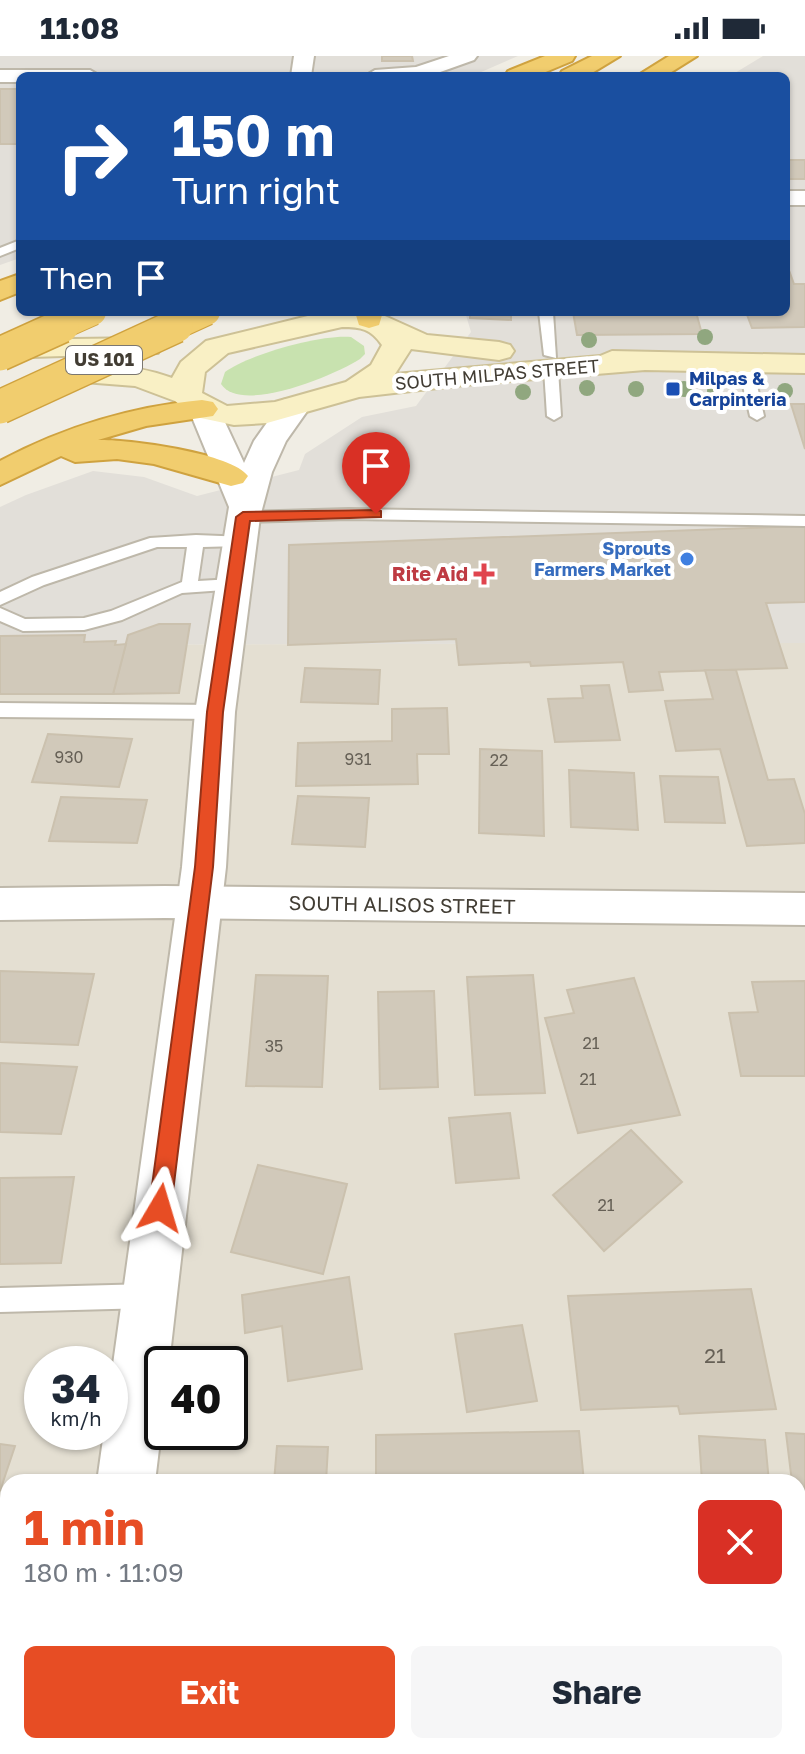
<!DOCTYPE html>
<html lang="en">
<head>
<meta charset="utf-8">
<style>
  body { margin:0; font-family:"Golos Text",sans-serif; background:#f6f6f7; color:#1f2937; height:100vh; display:flex; flex-direction:column; font-size:30px; white-space:nowrap }
  * { box-sizing:border-box; margin:0 }
  p { font-size:26px; color:#747a83 }
  .icon { flex:none; width:44px; height:44px; fill:none; stroke:currentColor; stroke-width:2; stroke-linecap:round; stroke-linejoin:round }
  .map { position:relative; flex:1; overflow:hidden }
  .sheet { position:absolute; left:0px; top:1418px; width:806px; height:280px; display:flex; flex-direction:column; background:#fff; border-radius:24px 24px 0 0; box-shadow:0 2px 6px #0004 }
  .sheet>* { flex:none }
  .hud { position:absolute; left:16px; top:16px; width:774px; height:244px; border-radius:12px; box-shadow:0 2px 6px #0004; background:#1a4fa0; color:#fff; overflow:hidden }
  .speed { position:absolute; left:24px; top:1290px; display:flex; gap:16px; font-size:40px; font-weight:700; text-align:center }
  .speed>* { display:grid; place-content:center; width:104px; height:104px; border-radius:50%; background:#fff; box-shadow:0 2px 6px #0004; line-height:1 }
  .speed small { font-size:20px; font-weight:400 }
  .speed .limit { border:4px solid #111; border-radius:12px; background:#fff; color:#111 }
  .pin { position:absolute; display:grid; place-items:center; width:68px; height:68px; color:#fff; margin:-82px -34px; border-radius:50% 50% 50% 0; rotate:-45deg; box-shadow:0 0 8px #0007 }
  .pin .icon { rotate:45deg }
  .me { position:absolute; width:88px; margin:-44px; rotate:7deg; stroke-linejoin:round; filter:drop-shadow(0 0 6px #0008) }
  .turn { display:flex; align-items:center; gap:28px; height:168px; padding:0 24px; font-size:36px }
  .turn .icon { width:104px; height:104px; stroke-width:2.5 }
  .turn b { display:block; font-size:56px; line-height:68px }
  .then { display:flex; align-items:center; height:76px; padding:0 24px; background:#0003; gap:16px; font-size:30px }
  .round { display:grid; place-items:center; flex:none; width:84px; height:84px; border-radius:12px; background:#f6f6f7 }
  .head { display:flex; align-items:center; justify-content:space-between; height:136px; padding:0 24px }
  h1 { font-size:48px; font-weight:700; line-height:60px; color:#e74d24 }
  .button { display:flex; gap:16px; margin-top:auto; padding:16px 24px }
  .button a { flex:1; height:92px; border-radius:12px; background:#e74d24; color:#fff; font-size:32px; font-weight:700; line-height:92px; text-align:center }
  .button a+a { background:#f6f6f7; color:#1f2937 }
  .status { display:flex; justify-content:space-between; align-items:center; height:56px; padding:0 40px; background:#fff; direction:ltr }
  .status svg { height:22px; fill:currentColor }
  .map>svg:first-child { display:block }
  .residential { fill:#e4dfd2; fill-rule:evenodd }
  .industrial { fill:#e2dfd9 }
  .green { fill:#c8e2af }
  .building { fill:#d1c9ba; stroke:#cbc1ae; stroke-width:2 }
  .lines { fill:none; stroke-linecap:round; stroke-linejoin:round }
  .service-casing { stroke:#beb8aa; stroke-width:4 }
  .minor-casing { stroke:#beb8aa; stroke-width:4 }
  .tertiary-casing { stroke:#beb8aa; stroke-width:4 }
  .secondary-casing { stroke:#cdc196; stroke-width:4 }
  .motorway-casing { stroke:#cfa23f; stroke-width:4 }
  .service { fill:#fff; fill-rule:evenodd }
  .minor { fill:#fff; fill-rule:evenodd }
  .tertiary { fill:#fff; fill-rule:evenodd }
  .secondary { fill:#f9f0c5; fill-rule:evenodd }
  .motorway { fill:#f1cd6e; fill-rule:evenodd }
  .motorway-bridge-far1-casing { stroke:#cfa23f; stroke-width:28; stroke-linecap:butt }
  .motorway-bridge-casing { stroke:#cfa23f; stroke-width:36; stroke-linecap:butt }
  .motorway-bridge-far1 { stroke:#f1cd6e; stroke-width:26 }
  .motorway-bridge { stroke:#f1cd6e; stroke-width:33 }
  .tree { fill:#90a77f }
  .route { fill:#e74d24; stroke:#963217; stroke-width:2 }
  .transit-dot { fill:#1a4fb4; stroke:#fff; stroke-width:3 }
  .shop-dot { fill:#3f7fe0; stroke:#fff; stroke-width:3 }
  .health-dot { fill:#e0444e; stroke:#fff; stroke-width:3 }
  .labels { text-anchor:middle; stroke-width:8; stroke-linejoin:round; paint-order:stroke }
  .number-label { font-size:16px; fill:#666056 }
  .shield { fill:#fff; stroke:#7b7771; stroke-width:2 }
  .shield-label { font-size:18px; font-weight:bold; fill:#423d34 }
  .far-street-label { font-size:18px; fill:#423d34; stroke:#fff }
  .far-transit-label { font-size:18px; font-weight:bold; fill:#164399; stroke:#fff; text-anchor:start }
  .far-shop-label { font-size:18px; font-weight:bold; fill:#366cbe; stroke:#fff; text-anchor:end }
  .health-label { font-size:20px; font-weight:bold; fill:#be3a42; stroke:#fff; text-anchor:end }
  .street-label { font-size:20px; fill:#423d34; stroke:#fff }
  .near-number-label { font-size:20px; fill:#666056 }
</style>
</head>
<body>
<div class="status"><b>11:08</b><svg viewBox="0 0 49 12"><path d="M0 12V9h3v3zM5 12V6h3v6zM10 12V3h3v9zM15 12V0h3v12zM26 1h20v11H26zM47 4h2v5h-2z"/></svg></div>
<div class="map">
<svg width="805" height="1698" viewBox="0 0 805 1698">
  <rect width="100%" height="100%" fill="#f0ede4"/>
  <path class="residential" d="M 805,587 L 805,1698 L 0,1698 L 0,589 ZM 42,1308 L 110,1308 L 110,1376 L 42,1376 ZM 162,1308 L 230,1308 L 230,1376 L 162,1376 ZM 8,1426 L 798,1426 L 798,1690 L 8,1690 Z"/>
  <g class="industrial">
    <polygon points="0,0 518,0 472,20 20,20 20,202 0,209"/>
    <polygon points="763,0 805,0 805,587 0,589 0,451 26,439 93,415 144,421 197,440 299,414 305,398 362,361 416,350 471,276 465,256 786,256 786,20 730,20"/>
  </g>
  <path class="green" d="M 351,281 L 364,290 L 365,298 L 360,303 C 335,319 241,359 221,328 L 225,316 C 249,298 322,278 351,281 Z"/>
  <g class="building">
    <polygon points="382,0 412,0 413,5 382,5"/>
    <rect x="0" y="33" width="20" height="55"/>
    <rect x="786" y="104" width="19" height="19"/>
    <polygon points="786,206 794,228 805,228 805,271 752,272 746,256 786,256"/>
    <polygon points="470,256 511,256 511,264 470,262"/>
    <polygon points="573,256 696,256 702,278 577,279"/>
    <polygon points="791,348 805,348 805,393"/>
    <polygon points="805,470 805,546 766,547 787,612 659,616 663,634 629,636 623,606 531,610 530,606 459,609 456,583 288,589 289,489"/>
    <polygon points="159,568 190,568 179,637 113,638 128,579"/>
    <polygon points="85,579 84,586 116,585 115,589 126,588 113,638 0,638 0,580"/>
    <polygon points="305,612 380,614 378,648 301,646"/>
    <polygon points="705,614 736,614 768,724 794,723 805,758 805,787 747,790 720,693 676,695 665,645 713,643"/>
    <polygon points="609,629 620,684 555,686 548,643 583,642 581,630"/>
    <polygon points="447,652 449,698 417,698 418,728 296,730 298,687 392,685 392,653"/>
    <polygon points="48,678 132,683 119,731 32,726"/>
    <polygon points="480,693 542,695 544,780 479,777"/>
    <polygon points="569,714 634,717 638,774 571,771"/>
    <polygon points="660,720 718,721 725,767 665,766"/>
    <polygon points="298,740 369,742 365,791 292,788"/>
    <polygon points="61,741 147,744 137,787 49,785"/>
    <polygon points="0,915 94,918 78,989 0,986"/>
    <polygon points="256,919 328,920 322,1031 246,1030"/>
    <polygon points="533,919 545,1037 475,1039 467,921"/>
    <polygon points="634,922 680,1059 578,1077 545,962 574,957 567,934"/>
    <polygon points="805,925 805,1020 741,1020 729,957 758,956 752,926"/>
    <polygon points="434,935 438,1031 380,1033 378,936"/>
    <polygon points="0,1007 77,1011 61,1078 0,1076"/>
    <polygon points="510,1057 519,1122 456,1127 449,1062"/>
    <polygon points="631,1074 682,1126 604,1195 553,1139"/>
    <polygon points="258,1109 347,1128 323,1218 231,1196"/>
    <polygon points="74,1121 61,1207 0,1208 0,1122"/>
    <polygon points="349,1221 362,1313 288,1325 282,1270 245,1277 242,1239"/>
    <polygon points="751,1233 776,1353 680,1358 678,1350 581,1354 568,1240"/>
    <polygon points="522,1269 537,1345 467,1356 455,1278"/>
    <polygon points="579,1375 584,1426 376,1426 376,1379"/>
    <polygon points="786,1377 805,1378 805,1510 798,1474 798,1426 792,1426"/>
    <polygon points="699,1380 765,1384 769,1426 702,1426"/>
    <polygon points="0,1388 15,1390 0,1435"/>
    <polygon points="277,1390 328,1391 326,1426 274,1426"/>
    <polygon points="565,1690 652,1690 653,1698 566,1698"/>
  </g>
  <g class="lines">
    <defs>
      <g id="service">
        <polygon points="20,184 20,192 0,200 0,192"/>
        <polygon points="539,256 553,256 556,302 544,299"/>
        <polygon points="745,304 752,308 764,360 757,364 750,360 738,308"/>
        <polygon points="551,309 558,313 561,360 554,364 547,360 544,313"/>
        <polygon points="349,453 805,460 805,470 349,463 243,466 235,461 243,456"/>
        <polygon points="196,479 246,481 248,485 240,490 203,491 198,525 233,523 241,529 239,533 182,537 122,564 84,574 23,575 0,565 0,552 25,563 84,562 111,555 182,526 187,491 157,491 44,529 0,549 0,536 32,521 150,482"/>
        <polygon points="0,647 215,649 224,656 215,663 0,661"/>
        <polygon points="149,1228 158,1231 161,1240 158,1249 149,1252 0,1256 0,1232"/>
      </g>
      <g id="minor">
        <polygon points="294,0 314,0 311,20 291,20"/>
        <polygon points="449,0 477,0 474,4 429,20 365,20 375,14 416,11"/>
        <polygon points="0,14 90,14 100,20 20,20 20,26 0,26"/>
        <rect x="786" y="135" width="19" height="14"/>
        <polygon points="165,830 805,837 805,869 165,862 0,864 0,832"/>
      </g>
      <g id="tertiary">
        <polygon points="294,342 305,344 310,351 286,385 272,416 260,461 235,656 226,811 169,1308 162,1308 162,1368 155,1426 97,1426 104,1376 110,1376 110,1330 182,811 195,656 229,451 189,354 194,347 205,345 216,347 244,407 254,385 283,344"/>
        <polygon points="61,1690 127,1690 126,1698 60,1698"/>
      </g>
      <g id="secondary">
        <path d="M 324,256 L 376,256 L 427,279 L 499,286 L 510,289 L 514,295 L 510,301 L 499,304 L 411,293 L 395,318 L 600,300 L 612,295 L 805,299 L 805,317 L 645,314 L 464,329 L 359,341 L 267,367 L 234,369 L 196,361 L 175,345 L 135,330 L 71,325 L 67,319 L 71,313 C 104,305 141,311 172,322 L 181,306 L 206,285 ZM 342,271 C 361,271 371,273 382,289 L 371,309 L 346,326 L 275,346 L 227,350 L 202,337 L 205,316 L 228,297 Z"/>
        <polygon points="147,282 158,285 162,291 158,297 0,302 0,284"/>
      </g>
      <g id="motorway">
        <polygon points="545,0 575,0 572,5 536,20 505,20 508,15"/>
        <polygon points="592,0 620,0 587,20 559,20 562,15"/>
        <polygon points="669,0 697,0 665,20 637,20"/>
        <polygon points="20,218 20,236 0,244 0,225"/>
        <polygon points="355,256 383,256 379,269 369,272 359,269"/>
        <path d="M 202,344 L 213,346 L 218,353 L 213,360 L 146,370 L 98,384 C 127,383 232,397 248,420 L 243,427 L 231,430 L 154,408 L 117,403 L 75,406 L 61,400 L 0,429 L 0,405 C 64,371 129,351 202,344 Z"/>
      </g>
    </defs>
    <use href="#service" class="service-casing"/>
    <use href="#minor" class="minor-casing"/>
    <use href="#tertiary" class="tertiary-casing"/>
    <use href="#secondary" class="secondary-casing"/>
    <use href="#motorway" class="motorway-casing"/>
    <use href="#service" class="service"/>
    <use href="#minor" class="minor"/>
    <use href="#tertiary" class="tertiary"/>
    <use href="#secondary" class="secondary"/>
    <use href="#motorway" class="motorway"/>
    <defs>
      <g id="motorway-bridge-far1">
        <polyline points="57,272 93,256"/>
        <polyline points="172,272 207,256"/>
      </g>
      <g id="motorway-bridge">
        <polyline points="0,298 62,270"/>
        <polyline points="0,351 176,270"/>
      </g>
    </defs>
    <use href="#motorway-bridge-far1" class="motorway-bridge-far1-casing"/>
    <use href="#motorway-bridge" class="motorway-bridge-casing"/>
    <use href="#motorway-bridge-far1" class="motorway-bridge-far1"/>
    <use href="#motorway-bridge" class="motorway-bridge"/>
  </g>
  <g class="tree">
    <circle cx="705" cy="281" r="8"/>
    <circle cx="589" cy="284" r="8"/>
    <circle cx="587" cy="332" r="8"/>
    <circle cx="636" cy="333" r="8"/>
    <circle cx="684" cy="333" r="8"/>
    <circle cx="715" cy="335" r="8"/>
    <circle cx="785" cy="335" r="8"/>
    <circle cx="523" cy="336" r="8"/>
  </g>
  <polygon class="route" points="376,454 381,455 381,461 250,465 223,656 213,811 171,1152 168,1159 160,1162 152,1159 149,1152 195,811 207,656 236,461 243,456"/>
  <rect class="transit-dot" x="665" y="325" width="16" height="16" rx="4"/>
  <circle class="shop-dot" cx="687" cy="503" r="8"/>
  <path class="health-dot" d="M480 506h8v8h8v8h-8v8h-8v-8h-8v-8h8z"/>
  <g class="labels">
    <g class="number-label">
      <text x="69" y="707">930</text>
      <text x="358" y="709">931</text>
      <text x="499" y="710">22</text>
      <text x="591" y="993">21</text>
      <text x="274" y="996">35</text>
      <text x="588" y="1029">21</text>
      <text x="606" y="1155">21</text>
    </g>
    <rect class="shield" x="66" y="290" width="76" height="28" rx="6"/>
    <g class="shield-label">
      <text x="104" y="310">US 101</text>
    </g>
    <g class="far-street-label">
      <text transform="translate(497 319) rotate(-5)" y="6">SOUTH MILPAS STREET</text>
    </g>
    <g class="far-transit-label">
      <text x="689" y="329">Milpas &amp;<tspan x="689" dy="21">Carpinteria</tspan></text>
    </g>
    <g class="far-shop-label">
      <text x="671" y="499">Sprouts<tspan x="671" dy="21">Farmers Market</tspan></text>
    </g>
    <g class="health-label">
      <text x="468" y="525">Rite Aid</text>
    </g>
    <g class="street-label">
      <text transform="translate(402 849) rotate(1)" y="7">SOUTH ALISOS STREET</text>
    </g>
    <g class="near-number-label">
      <text x="715" y="1307">21</text>
    </g>
  </g>
</svg>
<div class="speed"><div>34<small>km/h</small></div><div class="limit">40</div></div>
<div class="pin" style="left:376px;top:458px;background:#d93025"><svg class="icon" aria-label="arrive" viewBox="0 0 24 24"><path d="M6 21V4h12l-3 4 3 4H6"/></svg></div>
<svg class="me" style="left:160px;top:1152px" viewBox="-20 -20 40 40"><path d="M0-17L14 15 0 8-14 15z" fill="#e74d24" stroke="#fff" stroke-width="4"/></svg>
<div class="hud">
<div class="turn"><svg class="icon" aria-label="right" viewBox="0 0 24 24"><path d="M7 20v-9h11M14 6l5 5-5 5"/></svg><div><b>150 m</b>Turn right</div></div>
<div class="then">Then<svg class="icon" aria-label="arrive" viewBox="0 0 24 24"><path d="M6 21V4h12l-3 4 3 4H6"/></svg></div>
</div>
<section class="sheet">
<div class="head"><div><h1>1 min</h1><p>180 m · 11:09</p></div><a class="round" style="background:#d93025;color:#fff"><svg class="icon" aria-label="close" viewBox="0 0 24 24"><path d="M6 6l12 12M18 6L6 18"/></svg></a></div>
<div class="button"><a>Exit</a><a>Share</a></div>
</section>
</div>
</body>
</html>
